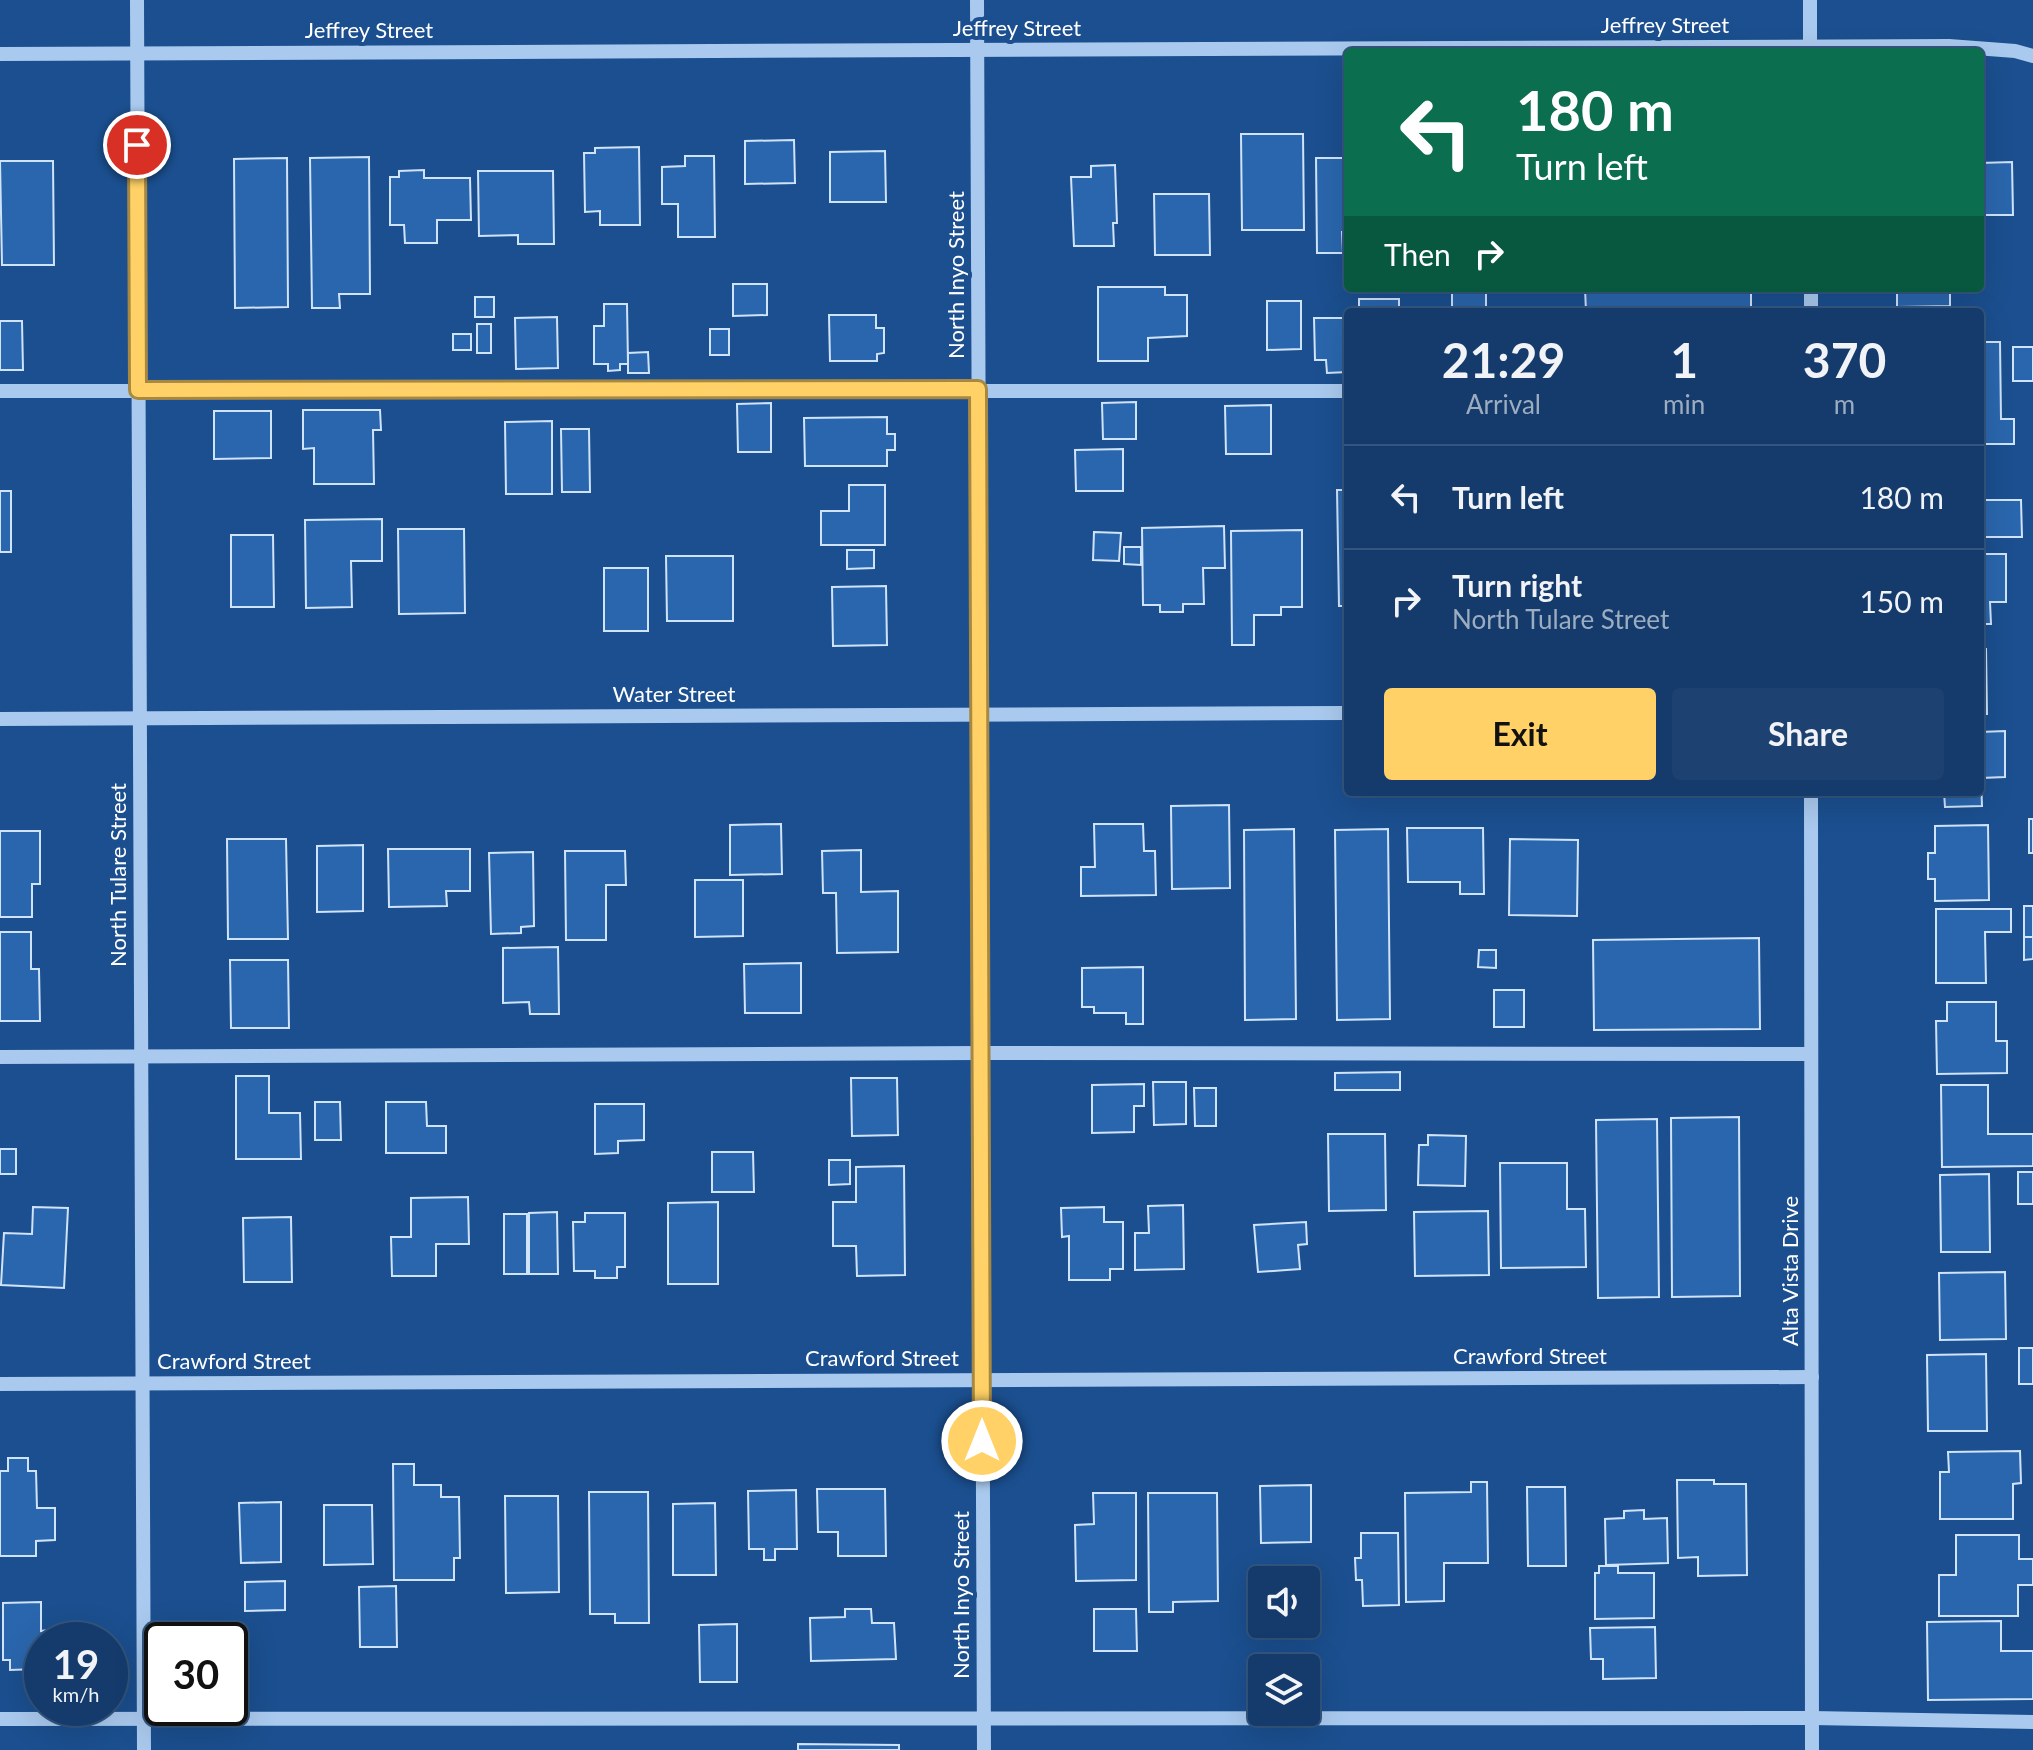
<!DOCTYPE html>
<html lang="en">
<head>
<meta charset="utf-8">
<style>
  body { margin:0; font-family:Lato,sans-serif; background:#1d4271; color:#f1f3f6; height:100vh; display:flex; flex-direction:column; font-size:30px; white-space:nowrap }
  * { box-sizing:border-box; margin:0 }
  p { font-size:26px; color:#9dadc1 }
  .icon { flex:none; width:44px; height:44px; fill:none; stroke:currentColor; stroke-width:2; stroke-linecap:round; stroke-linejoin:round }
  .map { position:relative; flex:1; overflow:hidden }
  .sheet { position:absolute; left:1344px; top:308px; width:640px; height:488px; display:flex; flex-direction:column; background:#143b6b; border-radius:8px; box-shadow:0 8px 32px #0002,0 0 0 2px #33557e }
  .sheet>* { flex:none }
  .banner { position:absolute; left:1344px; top:48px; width:640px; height:244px; border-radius:8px; box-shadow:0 8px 32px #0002,0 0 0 2px #33557e; background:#0b6e4f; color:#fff; overflow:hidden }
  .controls { position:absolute; left:1248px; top:1566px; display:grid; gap:16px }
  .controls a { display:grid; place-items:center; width:72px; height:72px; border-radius:8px; background:#143b6b; box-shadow:0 8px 32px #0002,0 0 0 2px #33557e; font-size:40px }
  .speed { position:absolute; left:24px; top:1622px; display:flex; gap:16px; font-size:40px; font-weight:700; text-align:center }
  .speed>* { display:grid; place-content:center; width:104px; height:104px; border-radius:50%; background:#143b6b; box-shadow:0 8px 32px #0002,0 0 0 2px #33557e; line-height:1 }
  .speed small { font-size:20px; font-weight:400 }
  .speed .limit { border:4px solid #111; border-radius:12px; background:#fff; color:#111 }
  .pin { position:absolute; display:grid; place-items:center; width:68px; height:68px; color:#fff; margin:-34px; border:4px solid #fff; border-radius:50%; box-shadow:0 2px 8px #0007 }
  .me { position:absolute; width:88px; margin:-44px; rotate:0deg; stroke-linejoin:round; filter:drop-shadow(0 0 6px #0008) }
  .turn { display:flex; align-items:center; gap:28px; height:168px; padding:0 40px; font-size:36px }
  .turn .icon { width:104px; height:104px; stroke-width:2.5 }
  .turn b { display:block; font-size:56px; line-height:68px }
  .then { display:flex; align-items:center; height:76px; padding:0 40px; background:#0003; gap:16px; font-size:30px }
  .eta { display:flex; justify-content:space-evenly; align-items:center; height:136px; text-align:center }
  .eta b { font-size:48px; font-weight:700; line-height:56px }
  .primary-button { display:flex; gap:16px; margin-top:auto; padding:16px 40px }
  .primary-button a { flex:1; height:92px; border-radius:8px; background:#ffd166; color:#111; font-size:32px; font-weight:700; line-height:92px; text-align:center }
  .primary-button a+a { background:#1d4271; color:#f1f3f6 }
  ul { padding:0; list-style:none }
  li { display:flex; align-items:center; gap:24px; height:104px; padding:0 40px; border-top:2px solid #33557e }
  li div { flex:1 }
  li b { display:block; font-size:30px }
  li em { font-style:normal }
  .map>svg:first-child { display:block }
  .building { fill:#2a66ad; stroke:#cfe3fa; stroke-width:2 }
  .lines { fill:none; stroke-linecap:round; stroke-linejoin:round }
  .minor { stroke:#a9c9ee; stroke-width:14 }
  .route-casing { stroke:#a68842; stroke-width:20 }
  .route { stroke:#ffd166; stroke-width:14 }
  .labels { text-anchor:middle; stroke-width:8; stroke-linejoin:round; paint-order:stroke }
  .street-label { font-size:22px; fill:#fff; stroke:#1b4f8f }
</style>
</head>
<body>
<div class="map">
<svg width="2033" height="1750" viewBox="0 0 2033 1750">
  <rect width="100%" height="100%" fill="#1b4f8f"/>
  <g class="building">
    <polygon points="1241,134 1303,134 1304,230 1242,230"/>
    <polygon points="794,140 795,183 745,184 745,141"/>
    <polygon points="639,147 640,225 600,225 600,211 585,212 584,153 595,153 595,148"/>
    <polygon points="885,151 886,202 830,202 830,152"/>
    <polygon points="685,156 714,156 715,237 678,237 678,204 662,204 662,167 685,166"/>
    <polygon points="369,157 370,294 339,294 340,308 312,308 310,158"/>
    <polygon points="287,158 288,307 235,308 234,159"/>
    <polygon points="1316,158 1348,158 1348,232 1342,232 1343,253 1317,253"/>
    <polygon points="0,161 53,161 54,265 2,265"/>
    <polygon points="2012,162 2013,215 1980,215 1980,163"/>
    <polygon points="1115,165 1117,223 1113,223 1114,246 1074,246 1071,177 1091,177 1091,166"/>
    <polygon points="424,170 424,178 470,178 471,220 437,220 437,243 405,243 404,225 390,225 390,177 399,177 399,171"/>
    <polygon points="478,171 553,171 554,244 518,244 518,235 479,236"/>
    <polygon points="1154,194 1209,194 1210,255 1155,255"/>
    <polygon points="733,284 767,284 767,315 733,316"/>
    <polygon points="1098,287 1165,287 1165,295 1187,295 1187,336 1148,338 1148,361 1098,361"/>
    <rect x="1452" y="288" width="34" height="24"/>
    <polygon points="1585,288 1751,288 1751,312 1586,312"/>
    <polygon points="1897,288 1950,288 1950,306 1897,307"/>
    <rect x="475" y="297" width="19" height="20"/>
    <rect x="1359" y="299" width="40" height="13"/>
    <polygon points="1267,301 1301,301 1301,349 1267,350"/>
    <polygon points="604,304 627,304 628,364 620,364 620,370 608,371 608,364 594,364 594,326 604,326"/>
    <polygon points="829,315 876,315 876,328 884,328 884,353 877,354 877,361 830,361"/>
    <polygon points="557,317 558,368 516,369 515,318"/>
    <polygon points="1314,318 1348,318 1348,372 1327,373 1326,360 1315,360"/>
    <polygon points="0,321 22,321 23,370 0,370"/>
    <rect x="477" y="324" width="14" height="29"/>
    <rect x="710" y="329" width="19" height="26"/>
    <rect x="453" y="334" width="18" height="16"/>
    <polygon points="1980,342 2000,342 2001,419 2014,419 2014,444 1980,444"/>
    <rect x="2013" y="347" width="20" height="34"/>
    <polygon points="648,352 649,373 628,373 628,353"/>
    <polygon points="1136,402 1136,439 1103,439 1102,403"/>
    <polygon points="771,403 771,452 738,452 737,404"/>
    <polygon points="1271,405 1271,454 1226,454 1225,406"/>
    <polygon points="303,410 380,410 381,430 373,430 374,484 314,484 314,448 303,449"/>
    <polygon points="214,411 271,411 271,458 214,459"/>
    <polygon points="887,417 887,434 895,434 895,450 887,450 887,466 805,466 804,418"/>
    <polygon points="552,421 552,494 506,494 505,422"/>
    <polygon points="561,429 589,429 590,492 562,492"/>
    <polygon points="1123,449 1123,491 1076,491 1075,450"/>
    <polygon points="1980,469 1981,500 2021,500 2022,537 1980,537"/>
    <polygon points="849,485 885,485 885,545 821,545 821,511 849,511"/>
    <polygon points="1337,490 1348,490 1348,606 1339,606"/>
    <rect x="0" y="491" width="11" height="61"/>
    <polygon points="382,519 382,561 351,561 352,607 306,608 305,520"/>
    <polygon points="1224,526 1225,568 1203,568 1204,604 1183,604 1183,612 1160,612 1160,605 1143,605 1142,528"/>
    <polygon points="398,529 464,529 465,613 399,614"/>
    <polygon points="1302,530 1302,607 1281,607 1281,615 1254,615 1254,645 1232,645 1231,531"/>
    <polygon points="1094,532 1121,533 1119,561 1093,560"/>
    <polygon points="231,535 273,535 274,607 231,607"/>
    <polygon points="1124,547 1141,547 1141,565 1124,564"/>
    <polygon points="847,550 874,550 874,568 847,569"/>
    <polygon points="1980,554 2006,554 2006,602 1990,602 1991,624 1980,624"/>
    <polygon points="666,556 733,556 733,621 667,621"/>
    <rect x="604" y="568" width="44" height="63"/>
    <polygon points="886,586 887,645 833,646 832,587"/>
    <polygon points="1980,649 1986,649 1987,714 1980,714"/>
    <polygon points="2005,731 2005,777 1981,778 1982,806 1945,807 1944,792 1980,792 1980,732"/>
    <polygon points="1229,805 1230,888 1172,889 1171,806"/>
    <rect x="2029" y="819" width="4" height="34"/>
    <polygon points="781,824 782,874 730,875 730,825"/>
    <polygon points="1094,824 1143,824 1144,851 1155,851 1156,895 1081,896 1081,867 1095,867"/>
    <polygon points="1988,825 1989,900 1935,901 1935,879 1928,879 1928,853 1935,853 1935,826"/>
    <polygon points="1407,828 1483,828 1484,894 1460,894 1460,882 1408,882"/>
    <polygon points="1294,829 1296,1019 1245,1020 1244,830"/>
    <polygon points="1388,829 1390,1019 1337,1020 1335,830"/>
    <polygon points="0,831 40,831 40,884 32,884 32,917 0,917"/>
    <polygon points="227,839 286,839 288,939 228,939"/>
    <polygon points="1510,839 1578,840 1577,916 1509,915"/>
    <polygon points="363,845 363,911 317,912 317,846"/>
    <polygon points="388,849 470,849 470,891 446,891 447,906 389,907"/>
    <polygon points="861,850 861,892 898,891 898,952 837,953 836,893 823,893 822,851"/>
    <polygon points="565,851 625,851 626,885 606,885 606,940 566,940"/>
    <polygon points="533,852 534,926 521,927 521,933 491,934 489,853"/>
    <polygon points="695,880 743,880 743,936 695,937"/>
    <rect x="2024" y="906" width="9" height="31"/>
    <polygon points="1936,909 2011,909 2011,932 1985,932 1986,983 1936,983"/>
    <polygon points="0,932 31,932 31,969 39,969 40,1021 0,1021"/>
    <polygon points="2024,937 2033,937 2033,959 2024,960"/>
    <polygon points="1759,938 1760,1029 1594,1030 1593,940"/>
    <polygon points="558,947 559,1014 530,1014 529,1002 503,1003 503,948"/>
    <polygon points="1479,950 1496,950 1496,968 1478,967"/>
    <polygon points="230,960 288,960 289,1028 231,1028"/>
    <polygon points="801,963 801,1013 745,1013 744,964"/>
    <polygon points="1143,967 1143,1024 1126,1024 1126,1013 1094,1013 1094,1007 1082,1007 1082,968"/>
    <rect x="1494" y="990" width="30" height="37"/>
    <polygon points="1947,1002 1996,1002 1996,1041 2007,1041 2007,1073 1937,1074 1936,1021 1947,1021"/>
    <polygon points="1400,1072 1400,1090 1335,1090 1335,1073"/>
    <polygon points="236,1076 269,1076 269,1113 300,1113 301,1159 236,1159"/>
    <polygon points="851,1078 897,1078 898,1135 852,1136"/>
    <polygon points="1153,1082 1186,1082 1186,1124 1154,1125"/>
    <polygon points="1144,1084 1144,1106 1134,1106 1134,1132 1092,1133 1092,1085"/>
    <polygon points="1941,1085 1988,1085 1988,1134 2033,1134 2033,1166 1942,1167"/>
    <polygon points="1194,1088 1216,1088 1216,1126 1195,1126"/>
    <polygon points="315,1102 340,1102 341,1140 315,1140"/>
    <polygon points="386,1102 426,1102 427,1126 446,1126 446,1153 386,1153"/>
    <polygon points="595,1104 644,1104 644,1140 618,1141 618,1153 595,1154"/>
    <polygon points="1739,1117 1740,1296 1672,1297 1671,1118"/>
    <polygon points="1657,1119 1659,1297 1598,1298 1596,1120"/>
    <polygon points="1328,1134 1385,1134 1386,1210 1329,1211"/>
    <polygon points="1428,1135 1466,1136 1465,1186 1418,1185 1419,1145 1428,1145"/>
    <rect x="0" y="1149" width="16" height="25"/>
    <polygon points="712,1152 753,1152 754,1192 712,1192"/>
    <polygon points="829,1160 850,1160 850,1184 829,1185"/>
    <polygon points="1500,1163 1567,1163 1567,1209 1585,1209 1586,1267 1501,1268"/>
    <polygon points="904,1166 905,1275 857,1276 856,1246 833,1246 833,1202 856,1202 856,1167"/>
    <rect x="2018" y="1172" width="15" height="32"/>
    <polygon points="1989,1174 1990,1252 1941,1252 1940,1175"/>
    <polygon points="468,1197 469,1244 436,1244 436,1276 392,1276 391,1237 411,1237 411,1198"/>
    <polygon points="718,1202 718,1284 668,1284 668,1203"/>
    <polygon points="1183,1205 1184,1269 1135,1270 1135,1233 1149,1233 1148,1206"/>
    <polygon points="33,1207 68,1208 64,1288 1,1285 4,1233 32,1234"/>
    <polygon points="1104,1207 1104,1222 1123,1222 1123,1269 1110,1269 1110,1280 1069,1280 1069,1236 1062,1237 1061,1208"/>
    <polygon points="1488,1211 1489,1275 1415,1276 1414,1212"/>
    <polygon points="557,1212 558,1274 529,1274 529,1213"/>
    <polygon points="585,1213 625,1213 625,1267 617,1267 617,1278 595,1278 595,1271 574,1271 573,1222 585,1222"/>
    <rect x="504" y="1214" width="23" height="60"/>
    <polygon points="291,1217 292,1282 244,1282 243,1218"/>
    <polygon points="1306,1222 1307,1244 1298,1245 1300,1269 1258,1272 1254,1225"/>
    <polygon points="2005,1272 2006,1339 1940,1340 1939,1273"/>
    <rect x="2019" y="1348" width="14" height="36"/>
    <polygon points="1986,1354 1987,1431 1928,1431 1927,1355"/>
    <polygon points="2020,1451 2021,1483 2013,1484 2013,1519 1940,1519 1940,1472 1949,1472 1948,1452"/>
    <polygon points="8,1458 28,1458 28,1471 36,1471 37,1508 55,1508 55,1540 36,1541 36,1556 0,1556 0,1471 8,1471"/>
    <polygon points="393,1464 414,1464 414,1485 441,1485 441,1497 459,1497 460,1558 454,1558 454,1580 394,1580"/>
    <polygon points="1677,1480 1714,1480 1714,1484 1746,1484 1747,1575 1698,1576 1698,1557 1678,1558"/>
    <polygon points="1471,1482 1487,1482 1488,1563 1444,1563 1444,1601 1406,1602 1405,1493 1471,1492"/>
    <polygon points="1311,1485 1311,1542 1261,1543 1260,1486"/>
    <polygon points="1527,1487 1565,1487 1566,1566 1528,1566"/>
    <polygon points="817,1489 885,1489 886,1556 838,1556 838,1532 818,1532"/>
    <polygon points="796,1490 797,1549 775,1549 775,1560 764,1560 764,1549 749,1549 748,1491"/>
    <polygon points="589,1492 648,1492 649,1623 615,1623 615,1614 590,1614"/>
    <polygon points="1093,1493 1136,1493 1136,1580 1076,1581 1075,1525 1094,1524"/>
    <polygon points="1148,1493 1217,1493 1218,1601 1173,1602 1173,1612 1149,1612"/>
    <polygon points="505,1496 558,1496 559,1592 506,1593"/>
    <polygon points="281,1502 281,1562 241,1563 239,1503"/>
    <polygon points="715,1503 716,1575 673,1575 673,1504"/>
    <polygon points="324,1505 372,1505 373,1564 324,1565"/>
    <polygon points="1644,1510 1644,1519 1667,1518 1668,1563 1606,1565 1605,1519 1624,1518 1624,1511"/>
    <polygon points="1361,1533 1398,1533 1399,1605 1363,1606 1362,1580 1356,1580 1355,1558 1361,1558"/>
    <polygon points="1956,1535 2019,1535 2019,1559 2033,1559 2033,1585 2018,1585 2018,1616 1939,1616 1939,1575 1956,1575"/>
    <polygon points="1599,1566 1618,1566 1618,1573 1654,1573 1654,1618 1595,1619 1595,1573 1599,1573"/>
    <polygon points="285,1581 285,1610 245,1611 245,1582"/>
    <polygon points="396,1586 397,1647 360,1647 359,1587"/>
    <polygon points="41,1602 41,1631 48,1630 48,1640 42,1640 42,1651 38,1651 38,1669 10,1670 10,1660 3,1660 3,1603"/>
    <polygon points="845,1609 871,1609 872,1623 894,1623 896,1659 811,1661 810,1618 845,1617"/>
    <polygon points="1094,1609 1136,1609 1137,1651 1094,1651"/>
    <polygon points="2001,1621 2001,1651 2033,1651 2033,1699 1928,1700 1927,1622"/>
    <polygon points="737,1624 737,1682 700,1682 699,1625"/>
    <polygon points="1655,1627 1656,1678 1603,1679 1603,1659 1591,1659 1590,1628"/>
    <polygon points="798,1744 899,1745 899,1750 798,1750"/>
  </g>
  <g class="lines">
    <g class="minor">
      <polyline points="137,0 144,1750"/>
      <polyline points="977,0 984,1750"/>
      <polyline points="1810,0 1810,52"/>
      <polyline points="0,54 1949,46 2015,51 2033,56"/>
      <polyline points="1811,288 1811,312"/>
      <polyline points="0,391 1348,391"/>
      <polyline points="0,719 1348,713"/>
      <polyline points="1811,792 1812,1750"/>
      <polyline points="0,1057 980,1053 1811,1054"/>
      <polyline points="0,1384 1812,1377"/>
      <polyline points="0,1719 1812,1718 2033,1722"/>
    </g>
  </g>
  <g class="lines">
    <defs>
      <polyline id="route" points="137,145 138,390 978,389 982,1441"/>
    </defs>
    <use href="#route" class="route-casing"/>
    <use href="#route" class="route"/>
  </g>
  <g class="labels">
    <g class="street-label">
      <text x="1665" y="33">Jeffrey Street</text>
      <text x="1017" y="36">Jeffrey Street</text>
      <text x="369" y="38">Jeffrey Street</text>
      <text transform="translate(956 275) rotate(-90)" y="8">North Inyo Street</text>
      <text x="674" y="702">Water Street</text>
      <text transform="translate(118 875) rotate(-90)" y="8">North Tulare Street</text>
      <text transform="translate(1790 1271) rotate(-90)" y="8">Alta Vista Drive</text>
      <text x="1530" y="1364">Crawford Street</text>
      <text x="882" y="1366">Crawford Street</text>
      <text x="234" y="1369">Crawford Street</text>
      <text transform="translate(961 1595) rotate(-90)" y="8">North Inyo Street</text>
    </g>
  </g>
</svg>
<div class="controls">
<a><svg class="icon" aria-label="sound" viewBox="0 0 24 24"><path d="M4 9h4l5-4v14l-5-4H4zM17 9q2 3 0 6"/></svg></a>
<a><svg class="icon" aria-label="layers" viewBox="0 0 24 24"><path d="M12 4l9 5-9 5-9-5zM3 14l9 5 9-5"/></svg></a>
</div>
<div class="speed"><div>19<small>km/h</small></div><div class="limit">30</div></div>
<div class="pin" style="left:137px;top:145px;background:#d93025"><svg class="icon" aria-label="arrive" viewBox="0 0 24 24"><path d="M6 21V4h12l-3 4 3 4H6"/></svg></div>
<svg class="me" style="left:982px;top:1441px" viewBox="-20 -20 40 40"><circle r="17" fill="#ffd166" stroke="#fff" stroke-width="3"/><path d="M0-11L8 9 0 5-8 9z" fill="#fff"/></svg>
<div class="banner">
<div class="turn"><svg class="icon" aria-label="left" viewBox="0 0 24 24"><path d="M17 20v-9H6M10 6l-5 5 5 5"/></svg><div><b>180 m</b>Turn left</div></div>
<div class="then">Then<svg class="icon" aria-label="right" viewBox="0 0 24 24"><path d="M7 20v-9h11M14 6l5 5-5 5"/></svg></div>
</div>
<section class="sheet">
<div class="eta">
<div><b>21:29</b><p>Arrival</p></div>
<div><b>1</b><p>min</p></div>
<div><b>370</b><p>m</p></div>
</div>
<ul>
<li><svg class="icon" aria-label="left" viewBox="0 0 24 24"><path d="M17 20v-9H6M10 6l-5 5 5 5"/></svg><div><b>Turn left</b></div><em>180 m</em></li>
<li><svg class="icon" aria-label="right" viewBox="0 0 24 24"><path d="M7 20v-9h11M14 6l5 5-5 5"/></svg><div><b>Turn right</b><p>North Tulare Street</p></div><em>150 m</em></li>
</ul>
<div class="primary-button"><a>Exit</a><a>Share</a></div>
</section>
</div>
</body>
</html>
